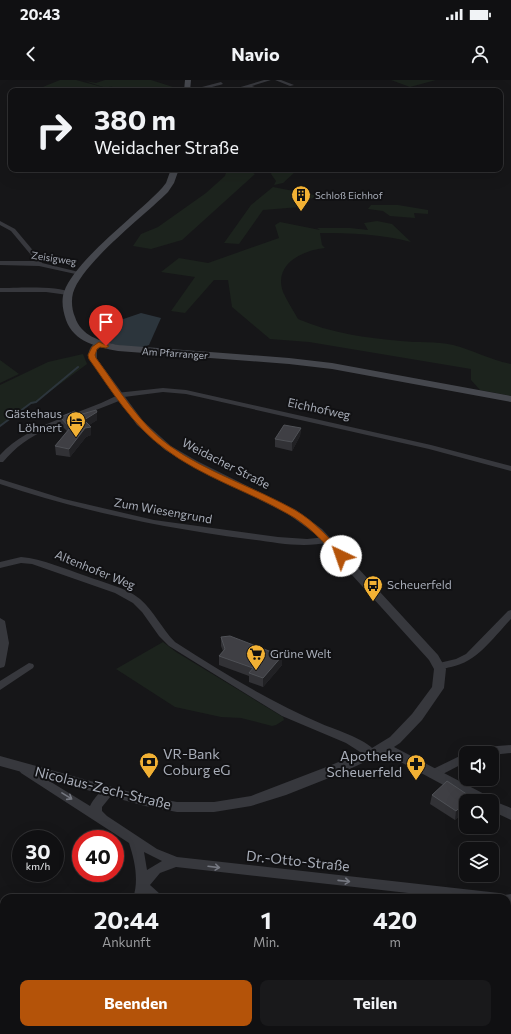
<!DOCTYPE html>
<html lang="de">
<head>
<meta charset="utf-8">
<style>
  body { margin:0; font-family:Commissioner,sans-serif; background:#19191b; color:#f1f3f6; height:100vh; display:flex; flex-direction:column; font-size:15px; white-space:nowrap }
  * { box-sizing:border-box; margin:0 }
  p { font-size:13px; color:#9c9d9f }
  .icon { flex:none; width:22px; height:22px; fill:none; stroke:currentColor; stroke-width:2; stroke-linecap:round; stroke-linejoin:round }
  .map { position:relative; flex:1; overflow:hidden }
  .details { position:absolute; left:0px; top:814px; width:511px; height:140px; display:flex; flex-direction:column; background:#101012; border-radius:12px 12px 0 0; box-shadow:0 4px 16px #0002,0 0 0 1px #303032 }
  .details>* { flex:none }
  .hud { position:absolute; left:8px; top:8px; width:495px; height:84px; border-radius:8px; box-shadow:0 4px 16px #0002,0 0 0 1px #303032; background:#101012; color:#f1f3f6; overflow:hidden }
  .controls { position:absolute; left:459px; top:666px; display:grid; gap:8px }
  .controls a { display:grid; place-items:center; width:40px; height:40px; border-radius:8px; background:#101012; box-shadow:0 4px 16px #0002,0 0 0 1px #303032; font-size:20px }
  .speed { position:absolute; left:12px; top:750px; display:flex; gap:8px; font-size:20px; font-weight:700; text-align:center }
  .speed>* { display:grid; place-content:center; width:52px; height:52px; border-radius:50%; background:#101012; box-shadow:0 4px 16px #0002,0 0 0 1px #303032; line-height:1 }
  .speed small { font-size:10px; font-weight:400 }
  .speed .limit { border:6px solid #d22; background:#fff; color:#111 }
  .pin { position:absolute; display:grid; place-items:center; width:34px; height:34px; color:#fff; margin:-41px -17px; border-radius:50% 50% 50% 0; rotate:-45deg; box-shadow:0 0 4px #0007 }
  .pin .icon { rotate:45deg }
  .me { position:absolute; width:44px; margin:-22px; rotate:318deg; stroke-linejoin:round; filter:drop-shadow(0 0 3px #0008) }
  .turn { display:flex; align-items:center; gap:14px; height:84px; padding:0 20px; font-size:18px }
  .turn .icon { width:52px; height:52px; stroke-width:2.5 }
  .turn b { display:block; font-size:28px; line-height:34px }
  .eta { display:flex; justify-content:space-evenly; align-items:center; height:68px; text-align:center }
  .eta b { font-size:24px; font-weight:700; line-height:28px }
  .primary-button { display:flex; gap:8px; margin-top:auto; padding:8px 20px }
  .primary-button a { flex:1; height:46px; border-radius:8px; background:#b45309; color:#fff; font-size:16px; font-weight:700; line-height:46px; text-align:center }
  .primary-button a+a { background:#19191b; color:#f1f3f6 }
  .status { display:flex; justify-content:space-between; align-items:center; height:28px; padding:0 20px; background:#101012; direction:ltr }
  .status svg { height:11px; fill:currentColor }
  header { display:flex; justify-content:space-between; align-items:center; height:52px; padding:0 20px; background:#101012; font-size:18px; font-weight:700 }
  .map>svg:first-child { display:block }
  .green { fill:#1c231d }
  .water { fill:#2c353c }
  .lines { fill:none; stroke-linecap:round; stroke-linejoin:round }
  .stream { stroke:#2c353c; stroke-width:2 }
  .minor { fill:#37383d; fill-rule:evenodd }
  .tertiary { fill:#37383d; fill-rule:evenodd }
  .secondary { fill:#45474d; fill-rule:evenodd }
  .wall { fill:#323236 }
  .shaded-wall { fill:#212124 }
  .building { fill:#3f3f44; stroke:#4f5156 }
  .oneway { stroke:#757881 }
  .route { fill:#b45309; stroke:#753606 }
  .labels { text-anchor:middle; stroke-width:4; stroke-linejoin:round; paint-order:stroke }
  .far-poi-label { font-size:10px; fill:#a8adb8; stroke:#111113; text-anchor:start }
  .far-street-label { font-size:10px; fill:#a8adb8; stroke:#111113 }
  .street-label { font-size:12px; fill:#a8adb8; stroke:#111113 }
  .poi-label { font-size:12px; fill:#a8adb8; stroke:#111113; text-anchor:start }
  .near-poi-label { font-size:14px; fill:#a8adb8; stroke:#111113; text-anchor:start }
  .near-street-label { font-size:14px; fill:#a8adb8; stroke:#111113 }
</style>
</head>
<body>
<div class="status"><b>20:43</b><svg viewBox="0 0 49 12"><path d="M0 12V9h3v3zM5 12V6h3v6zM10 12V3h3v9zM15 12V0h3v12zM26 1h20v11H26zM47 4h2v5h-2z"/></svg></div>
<header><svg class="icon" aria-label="back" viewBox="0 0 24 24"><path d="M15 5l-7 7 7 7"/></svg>Navio<svg class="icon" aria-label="person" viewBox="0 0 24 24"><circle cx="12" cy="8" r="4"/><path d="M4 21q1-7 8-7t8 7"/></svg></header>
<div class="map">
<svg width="511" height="954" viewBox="0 0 511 954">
  <rect width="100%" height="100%" fill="#161618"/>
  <g class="green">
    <path d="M 60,0 L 76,0 L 106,8 L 85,1 L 96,3 L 105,0 L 151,0 L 173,7 C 152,13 130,13 109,6 L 122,11 L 33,11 Z"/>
    <polygon points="391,0 436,0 410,7"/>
    <polygon points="227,89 246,89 255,94 182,160 151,169 133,166 141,154 158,147 206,113 225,96"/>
    <polygon points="273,89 293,89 295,92 283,103 274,105 276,101 271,94"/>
    <polygon points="273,107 319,116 304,121 300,127 263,130 239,164 224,163 251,125"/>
    <polygon points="371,125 398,125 428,130 428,134 414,133 415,138 390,136 383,131 368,129"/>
    <path d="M 377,141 L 392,144 L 411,162 C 381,154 351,153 320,153 L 322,165 L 325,168 C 303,170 273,184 283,212 C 287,221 293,230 298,239 C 330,253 367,258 401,261 C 418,263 436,261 453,265 C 473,270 490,280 511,284 L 511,316 L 480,310 L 471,300 L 471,289 L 309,262 L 270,259 L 232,227 L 228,200 L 214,200 L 185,233 L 171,231 L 195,197 L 161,192 L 179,178 L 208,183 L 279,158 L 275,145 L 280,142 L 320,150 L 317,148 L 350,148 L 368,150 L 364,143 Z"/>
    <polygon points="83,274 87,284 33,324 31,323 0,345 0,305 48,282"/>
    <polygon points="0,280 19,294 0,303"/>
    <polygon points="163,562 176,572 283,637 284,640 276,645 272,646 241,638 221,637 175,627 116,589"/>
  </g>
  <polygon class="water" points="141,233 161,238 149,265 139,268 126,267 103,262 97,256 100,247"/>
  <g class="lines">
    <polyline class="stream" points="0,346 31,323 36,322 78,287"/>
    <g class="minor">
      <path d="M 264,0 L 271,0 L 252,6 L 265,11 C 252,11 251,6 236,10 L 234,9 Z"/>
      <polygon points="275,0 281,0 294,5 290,6"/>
      <path d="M 221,2 L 223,4 C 212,7 195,13 185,8 L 187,7 L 202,7 Z"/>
      <polygon points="0,141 15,149 41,180 42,183 83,193 80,195 39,186 0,185 0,181 36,181 11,151 0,145"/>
      <path d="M 0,208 C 15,208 60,205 71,213 L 68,215 L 46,212 L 0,212 Z"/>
      <path d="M 163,308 L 186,310 L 431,365 L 511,386 L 511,391 L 429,369 L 186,314 L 163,312 L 124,317 L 123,319 C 91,334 52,342 23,363 C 16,368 9,375 3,382 L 0,382 L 0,375 C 31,342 77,336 116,316 L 116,313 Z"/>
      <path d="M 0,399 L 64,419 L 154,440 L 278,457 L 307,459 L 326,457 L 330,460 L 329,462 C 303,469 274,462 248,459 C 163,448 81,431 0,404 Z"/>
      <path d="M 21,477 C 43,479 65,489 86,496 C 104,503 125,507 140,519 C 154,531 162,549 175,562 C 222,592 270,622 322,644 C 336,650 370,660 377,674 L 376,677 L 372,678 L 368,677 L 346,663 L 282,636 L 169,566 L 159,556 L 142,532 L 133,523 L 115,513 L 32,484 L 21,483 L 0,488 L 0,482 Z"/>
      <path d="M 511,530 L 511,539 C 493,558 477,582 451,587 C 446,588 441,590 435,588 L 434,586 L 435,584 L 456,579 L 466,574 L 508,531 Z"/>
      <polygon points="0,538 5,541 9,563 5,585 4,587 0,588"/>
      <polygon points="29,583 33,584 34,586 33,588 0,610 0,601"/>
      <polygon points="511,665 511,673 492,675 492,673 473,673 474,670 485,667"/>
      <polygon points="466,673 466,682 437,697 433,698 429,697 427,694 429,691"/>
      <path d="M 25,686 L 90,726 C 94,718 104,705 113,708 L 115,711 L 102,727 L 102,731 L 107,736 L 157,769 L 177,777 L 499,813 L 504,815 L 511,814 L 511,824 L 507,824 L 507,818 L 453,818 L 176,787 L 160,793 L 150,805 L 160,814 L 162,818 L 146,817 L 145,818 L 133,818 C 139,801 135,781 129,763 L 21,693 L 19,690 L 21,687 ZM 144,772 L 162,781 L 147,790 Z"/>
      <polygon points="41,950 57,950 55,954 39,954"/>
      <polygon points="280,950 294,950 296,954 282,954"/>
      <polygon points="331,950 351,950 349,954 329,954"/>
      <polygon points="420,950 440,950 442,954 422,954"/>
    </g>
    <path class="tertiary" d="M 99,261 L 103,264 L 97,270 L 97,279 L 143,341 L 171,366 L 197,381 L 296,430 L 322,449 L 438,575 L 446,589 L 444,608 L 422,640 L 400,663 L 394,667 L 490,717 L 491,720 L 511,728 L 511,740 L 492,731 L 492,721 L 473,721 L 384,673 L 339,694 L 286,715 L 251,726 L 214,732 L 177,732 L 145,726 L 0,686 L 0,676 L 145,716 L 177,722 L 214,722 L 251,716 L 329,686 L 372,668 L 390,657 L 412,634 L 432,607 L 434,589 L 429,580 L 314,453 L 288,434 L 191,385 L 165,370 L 137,345 L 89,279 C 87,271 91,264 99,261 Z"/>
    <g class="secondary">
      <polygon points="185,0 191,0 190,11 184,11"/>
      <path d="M 171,89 L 179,89 L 174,103 L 168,112 C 144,136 82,183 73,213 C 71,221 72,230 75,237 C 81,256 100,261 118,265 L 289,278 L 332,283 L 511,316 L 511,322 L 332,289 L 289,284 L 118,271 C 97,267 74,262 66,240 C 63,231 61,221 64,212 C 75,180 137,135 162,108 L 166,103 Z"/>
    </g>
  </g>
  <g class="wall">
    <polygon points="79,335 97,340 89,345 91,355 86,357 70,377 56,375 55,366 67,351 61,345 60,337"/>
    <polygon points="301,348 300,356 292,371 275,367 275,359"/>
    <polygon points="221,557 282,576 282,585 263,607 249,602 249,596 219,585 219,576 223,571 221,566"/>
    <polygon points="432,715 466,721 466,729 455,740 430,724"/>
  </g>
  <g class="shaded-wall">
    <polygon points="97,332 97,340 85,348 84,340"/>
    <polygon points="91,347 91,355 86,357 70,377 69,369 85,348"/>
    <polygon points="301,348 300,356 292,371 292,362"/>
    <polygon points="282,576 282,585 263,607 263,598"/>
    <polygon points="471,717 470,721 466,721"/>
    <polygon points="466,721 466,729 455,740 456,731"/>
  </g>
  <g class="building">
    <polygon points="96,330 97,332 84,340 91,347 85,348 69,369 55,366 70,348 60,337 75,331 79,335"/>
    <polygon points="284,345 301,348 292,362 275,359"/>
    <polygon points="230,556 282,576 263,598 249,593 253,588 219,576 225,569 221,557"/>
    <polygon points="447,701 471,717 456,731 432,715"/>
  </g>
  <defs><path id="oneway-shaft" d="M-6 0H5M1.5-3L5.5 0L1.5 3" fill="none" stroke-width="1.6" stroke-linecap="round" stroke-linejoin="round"/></defs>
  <g class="oneway">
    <use href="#oneway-shaft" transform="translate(67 716) rotate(32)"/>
    <use href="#oneway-shaft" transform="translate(214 787) rotate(7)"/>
    <use href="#oneway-shaft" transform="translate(344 801) rotate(6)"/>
  </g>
  <path class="route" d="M 99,262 L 109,266 L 106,268 L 100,267 L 97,269 L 95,275 L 96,278 C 119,309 139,344 170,366 C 208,393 254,407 295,430 C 314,441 329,458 344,474 L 346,476 L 344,478 L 338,478 C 323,461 308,445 288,434 C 248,411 202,397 165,369 C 133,346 111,310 89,279 L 88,275 L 92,267 Z"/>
  <defs>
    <symbol id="building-pin" viewBox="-11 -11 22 30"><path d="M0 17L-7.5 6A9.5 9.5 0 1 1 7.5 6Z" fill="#f2b134" stroke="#111113"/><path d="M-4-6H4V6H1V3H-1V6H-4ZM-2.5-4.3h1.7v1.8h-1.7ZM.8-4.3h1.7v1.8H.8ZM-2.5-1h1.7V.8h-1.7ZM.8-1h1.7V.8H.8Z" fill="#111"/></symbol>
    <symbol id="hotel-pin" viewBox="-11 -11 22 30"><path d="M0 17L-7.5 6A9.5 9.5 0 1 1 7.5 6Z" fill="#f2b134" stroke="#111113"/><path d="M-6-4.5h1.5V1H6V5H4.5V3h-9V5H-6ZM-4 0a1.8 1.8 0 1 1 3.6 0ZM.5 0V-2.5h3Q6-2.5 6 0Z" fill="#111"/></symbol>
    <symbol id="bus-pin" viewBox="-11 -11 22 30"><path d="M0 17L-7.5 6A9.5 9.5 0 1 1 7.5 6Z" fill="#f2b134" stroke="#111113"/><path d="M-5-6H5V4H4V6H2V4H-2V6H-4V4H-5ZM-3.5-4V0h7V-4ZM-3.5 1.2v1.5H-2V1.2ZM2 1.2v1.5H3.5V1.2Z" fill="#111"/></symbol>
    <symbol id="supermarket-pin" viewBox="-11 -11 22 30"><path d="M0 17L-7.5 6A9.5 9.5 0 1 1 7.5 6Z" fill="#f2b134" stroke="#111113"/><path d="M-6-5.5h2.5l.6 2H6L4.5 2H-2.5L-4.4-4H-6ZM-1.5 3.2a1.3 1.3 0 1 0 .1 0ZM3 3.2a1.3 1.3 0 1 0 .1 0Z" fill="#111"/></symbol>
    <symbol id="bank-pin" viewBox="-11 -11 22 30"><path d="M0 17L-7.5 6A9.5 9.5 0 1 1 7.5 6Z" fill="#f2b134" stroke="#111113"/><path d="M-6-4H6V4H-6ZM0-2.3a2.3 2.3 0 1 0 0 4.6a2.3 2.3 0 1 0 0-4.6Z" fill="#111"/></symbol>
    <symbol id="pharmacy-pin" viewBox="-11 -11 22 30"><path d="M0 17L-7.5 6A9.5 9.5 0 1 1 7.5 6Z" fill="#f2b134" stroke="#111113"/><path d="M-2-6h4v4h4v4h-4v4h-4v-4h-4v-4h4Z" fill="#111"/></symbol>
  </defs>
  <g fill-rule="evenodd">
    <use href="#building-pin" x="290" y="104" width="22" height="30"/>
    <use href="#hotel-pin" x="65" y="330" width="22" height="30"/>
    <use href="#bus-pin" x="362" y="494" width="22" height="30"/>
    <use href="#supermarket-pin" x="245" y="563" width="22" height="30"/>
    <use href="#bank-pin" x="138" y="671" width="22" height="30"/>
    <use href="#pharmacy-pin" x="405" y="673" width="22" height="30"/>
  </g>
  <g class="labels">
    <g class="far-poi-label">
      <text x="315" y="119">Schloß Eichhof</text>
    </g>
    <g class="far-street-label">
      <text transform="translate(54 178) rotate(9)" y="4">Zeisigweg</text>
      <text transform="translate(175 273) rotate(4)" y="4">Am Pfarranger</text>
    </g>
    <g class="street-label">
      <text transform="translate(319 329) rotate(12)" y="4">Eichhofweg</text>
      <text transform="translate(226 384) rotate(27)" y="4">Weidacher Straße</text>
      <text transform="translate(163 431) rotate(10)" y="4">Zum Wiesengrund</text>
      <text transform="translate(95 490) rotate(22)" y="4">Altenhofer Weg</text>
    </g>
    <g class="poi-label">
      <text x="62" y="338" text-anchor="end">Gästehaus<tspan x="62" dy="14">Löhnert</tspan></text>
      <text x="387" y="509">Scheuerfeld</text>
      <text x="270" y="578">Grüne Welt</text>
    </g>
    <g class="near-poi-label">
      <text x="163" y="679">VR-Bank<tspan x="163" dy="16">Coburg eG</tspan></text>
      <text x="402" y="681" text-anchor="end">Apotheke<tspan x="402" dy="16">Scheuerfeld</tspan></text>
    </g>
    <g class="near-street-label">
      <text transform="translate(103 708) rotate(14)" y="5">Nicolaus-Zech-Straße</text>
      <text transform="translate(298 781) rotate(6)" y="5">Dr.-Otto-Straße</text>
    </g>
  </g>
</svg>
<div class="controls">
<a><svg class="icon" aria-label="sound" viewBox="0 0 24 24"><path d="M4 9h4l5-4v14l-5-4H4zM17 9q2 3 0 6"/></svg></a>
<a><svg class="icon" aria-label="search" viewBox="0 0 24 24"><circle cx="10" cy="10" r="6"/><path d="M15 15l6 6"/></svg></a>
<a><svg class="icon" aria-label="layers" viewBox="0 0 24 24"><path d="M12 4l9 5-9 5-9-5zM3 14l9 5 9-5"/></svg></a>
</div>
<div class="speed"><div>30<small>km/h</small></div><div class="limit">40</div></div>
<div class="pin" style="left:106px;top:266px;background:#d93025"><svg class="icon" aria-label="arrive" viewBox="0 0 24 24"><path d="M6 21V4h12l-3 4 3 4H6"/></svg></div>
<svg class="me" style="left:341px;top:476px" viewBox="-20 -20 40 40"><circle r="19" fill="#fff"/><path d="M0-13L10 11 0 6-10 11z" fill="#b45309"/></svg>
<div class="hud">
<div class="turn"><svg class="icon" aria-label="right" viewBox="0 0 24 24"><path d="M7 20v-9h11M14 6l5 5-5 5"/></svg><div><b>380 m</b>Weidacher Straße</div></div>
</div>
<section class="details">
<div class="eta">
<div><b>20:44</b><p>Ankunft</p></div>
<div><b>1</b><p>Min.</p></div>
<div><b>420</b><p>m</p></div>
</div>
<div class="primary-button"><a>Beenden</a><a>Teilen</a></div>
</section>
</div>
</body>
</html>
